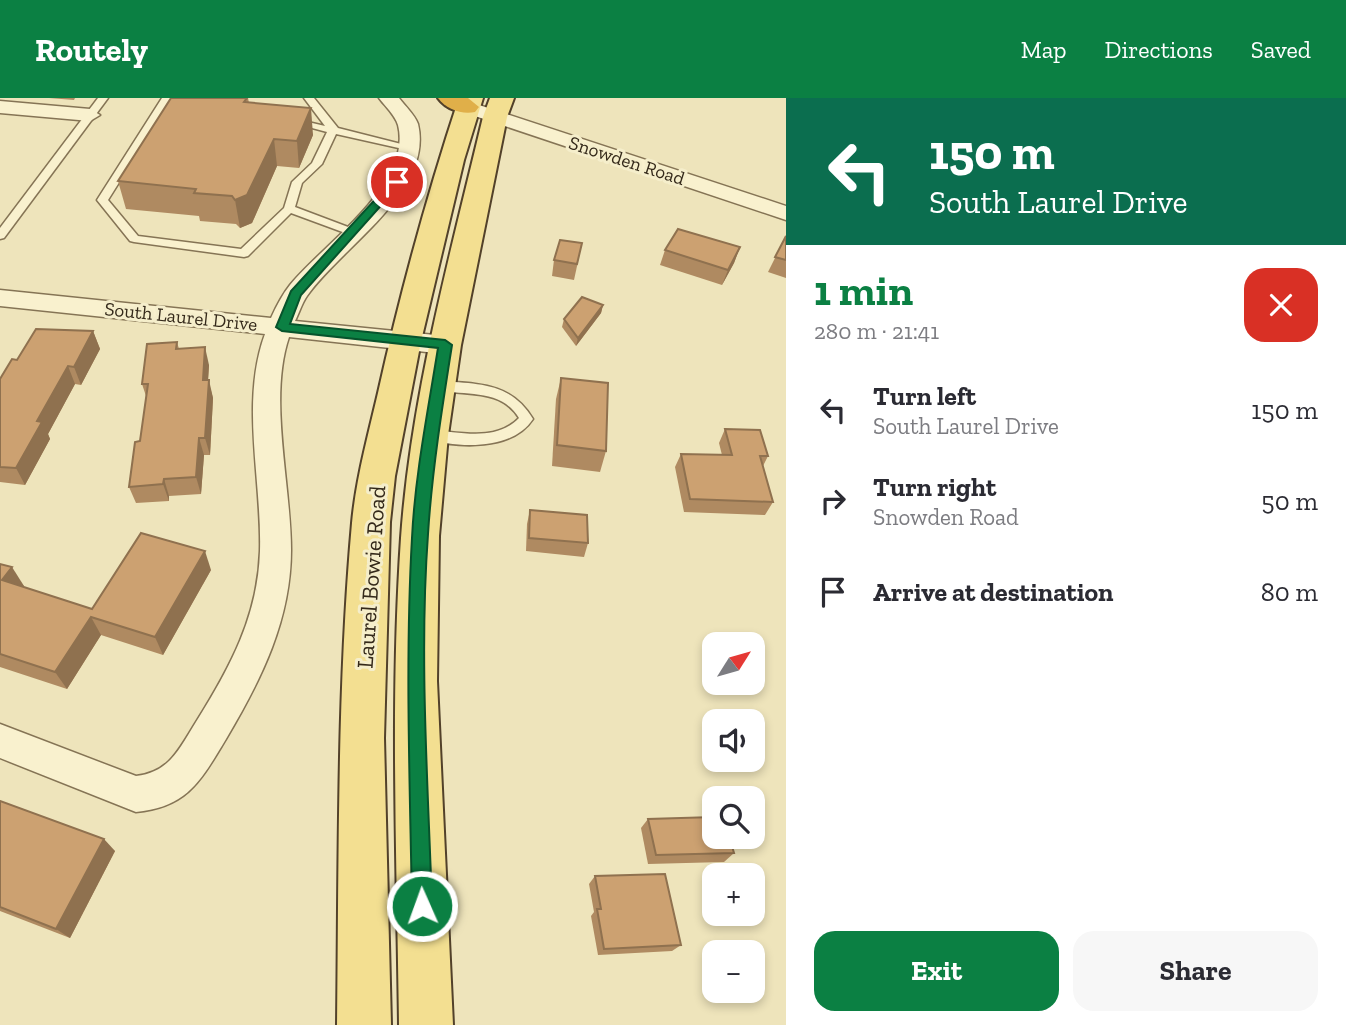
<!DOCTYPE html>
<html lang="en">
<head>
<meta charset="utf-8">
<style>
  body { margin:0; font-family:"Zilla Slab",serif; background:#f7f7f7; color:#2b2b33; height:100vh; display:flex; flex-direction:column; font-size:26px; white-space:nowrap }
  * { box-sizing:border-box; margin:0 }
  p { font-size:23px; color:#7c7c81 }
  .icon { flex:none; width:38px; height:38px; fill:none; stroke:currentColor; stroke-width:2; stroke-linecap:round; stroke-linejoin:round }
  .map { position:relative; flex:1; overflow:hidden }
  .side { display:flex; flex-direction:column; background:#fff; width:560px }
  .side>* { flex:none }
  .hud { background:#0b6e4f; color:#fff; overflow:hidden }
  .needle { width:46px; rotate:53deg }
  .tools { position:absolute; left:702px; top:534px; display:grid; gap:14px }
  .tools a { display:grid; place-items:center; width:63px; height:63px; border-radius:14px; background:#fff; box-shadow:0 4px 10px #0003; font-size:35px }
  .pin { position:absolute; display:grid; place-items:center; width:60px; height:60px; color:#fff; margin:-30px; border:4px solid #fff; border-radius:50%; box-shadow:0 2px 7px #0007 }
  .me { position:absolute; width:77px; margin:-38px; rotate:358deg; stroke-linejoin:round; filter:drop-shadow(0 0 5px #0008) }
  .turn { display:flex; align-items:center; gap:24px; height:147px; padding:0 28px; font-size:32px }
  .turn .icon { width:91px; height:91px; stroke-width:2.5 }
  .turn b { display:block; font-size:49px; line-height:60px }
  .round { display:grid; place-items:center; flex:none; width:74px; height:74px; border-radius:21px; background:#f7f7f7 }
  .head { display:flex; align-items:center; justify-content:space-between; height:119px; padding:0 28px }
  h1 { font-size:42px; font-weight:800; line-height:52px; color:#0b8043 }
  .primary-button { display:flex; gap:14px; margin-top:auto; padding:14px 28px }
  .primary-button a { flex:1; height:80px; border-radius:21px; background:#0b8043; color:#fff; font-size:28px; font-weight:800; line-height:80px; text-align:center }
  .primary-button a+a { background:#f7f7f7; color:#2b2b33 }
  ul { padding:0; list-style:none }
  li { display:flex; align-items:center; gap:21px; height:91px; padding:0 28px }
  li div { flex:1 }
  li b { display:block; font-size:26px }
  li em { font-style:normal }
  header { display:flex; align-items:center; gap:42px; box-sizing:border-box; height:98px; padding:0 35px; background:#0b8043; color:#fff }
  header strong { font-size:33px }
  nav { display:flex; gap:38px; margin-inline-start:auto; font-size:24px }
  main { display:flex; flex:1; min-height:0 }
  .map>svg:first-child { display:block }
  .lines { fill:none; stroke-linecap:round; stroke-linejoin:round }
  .service-casing { stroke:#857455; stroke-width:3 }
  .minor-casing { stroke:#857455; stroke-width:3 }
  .primary-casing { stroke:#52412a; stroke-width:4 }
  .motorway-casing { stroke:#52412a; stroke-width:4 }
  .service { fill:#f9f1ce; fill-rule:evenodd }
  .minor { fill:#f9f1ce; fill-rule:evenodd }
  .primary { fill:#f3df91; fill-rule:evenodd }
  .motorway { fill:#e0af49; fill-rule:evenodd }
  .wall { fill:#af8a61 }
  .shaded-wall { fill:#8f714f }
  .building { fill:#cca171; stroke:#8f714f; stroke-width:2 }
  .route { fill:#0b8043; stroke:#07532c; stroke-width:2 }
  .labels { text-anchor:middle; stroke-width:6; stroke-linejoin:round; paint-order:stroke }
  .far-street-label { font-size:19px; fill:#34291a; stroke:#f5eecb }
  .street-label { font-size:23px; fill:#34291a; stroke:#f5eecb }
</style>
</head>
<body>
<header>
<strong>Routely</strong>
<nav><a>Map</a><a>Directions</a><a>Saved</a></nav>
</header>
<main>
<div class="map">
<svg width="786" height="927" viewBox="0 0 786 927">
  <rect width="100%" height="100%" fill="#eee4bb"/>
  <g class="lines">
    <defs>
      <g id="service">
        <polygon points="98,0 108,0 4,140 0,141 0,130"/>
        <polygon points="162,0 172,0 108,102 138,138 241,151 284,110 292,84 312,65 327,34 286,23 291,20 325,28 304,0 314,0 338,30 417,50 412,53 336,36 322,66 302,85 295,109 356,132 356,136 348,136 291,115 248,158 244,159 134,144 130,143 97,102"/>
        <path d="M 439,283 C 478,286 511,284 533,321 C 512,353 459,350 426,341 L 424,337 L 431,332 C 460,334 496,344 519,320 C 500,289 464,299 434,291 L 434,285 Z"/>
      </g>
      <g id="minor">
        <path d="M 379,0 L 399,0 C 405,8 415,17 418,26 C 434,94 340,150 307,198 C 302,205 299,215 295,223 L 445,238 L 454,241 L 458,247 L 454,253 L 445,256 L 289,239 C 268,301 291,386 291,452 C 291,522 261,582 226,641 C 201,682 188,709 136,714 L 0,660 L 0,626 L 136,678 C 170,674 179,651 196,624 C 230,570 258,518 260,453 C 262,382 240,304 265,236 L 0,208 L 0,192 L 271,220 C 276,209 282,197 290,187 C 323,146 413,87 398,27 C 395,17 385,8 379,0 Z"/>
        <polygon points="0,3 90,11 100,17 90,23 0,15"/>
        <polygon points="467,3 786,108 786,122 460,13 457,9 460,5"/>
      </g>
      <g id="primary">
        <path d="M 459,0 L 483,0 L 464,62 L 421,243 L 395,378 L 390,424 L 384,640 L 391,927 L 337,927 C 339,760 337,592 352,425 C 356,381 368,338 378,295 C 400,196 427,97 459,0 Z"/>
        <path d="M 490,0 L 514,0 L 507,19 L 461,247 L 448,337 L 439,438 L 437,583 L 453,927 L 399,927 C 397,765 390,602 401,440 C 411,297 450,158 483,19 Z"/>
      </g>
      <path id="motorway" d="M 438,0 L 468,0 L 479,9 L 475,14 C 462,17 446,11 438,0 Z"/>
    </defs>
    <use href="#service" class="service-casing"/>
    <use href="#minor" class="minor-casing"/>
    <use href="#primary" class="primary-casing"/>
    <use href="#motorway" class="motorway-casing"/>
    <use href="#service" class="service"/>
    <use href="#minor" class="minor"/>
    <use href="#primary" class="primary"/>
    <use href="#motorway" class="motorway"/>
  </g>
  <g class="wall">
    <polygon points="49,0 75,0 74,2"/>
    <polygon points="248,0 249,5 313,37 299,70 277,68 252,125 240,130 236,126 200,123 199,118 126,111 118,83 203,1"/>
    <polygon points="786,138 786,180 768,174"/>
    <polygon points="582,145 574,182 552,178 554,162"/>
    <polygon points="740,149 734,165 722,187 660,167 665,152"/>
    <polygon points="603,207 601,215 576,248 562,229 564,221"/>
    <polygon points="93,233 100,251 81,287 75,286 48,336 50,341 25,387 0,384 0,281 17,262"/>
    <polygon points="177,244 179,251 209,267 208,282 213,300 210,357 204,357 201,396 169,398 169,403 136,405 129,389 140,343 146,298 142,286"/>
    <polygon points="561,280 606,353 600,374 552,368 556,301"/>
    <polygon points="725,331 768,358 763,368 773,404 765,417 684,414 675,369 681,356 722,357 719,345"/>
    <polygon points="530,412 588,445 584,459 526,453 527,426"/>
    <polygon points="0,466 24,488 24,489 92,511 211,472 163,557 101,537 67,591 0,569"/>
    <polygon points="0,703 115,753 70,840 0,813"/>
    <polygon points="648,721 734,755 724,764 648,766 641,730"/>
    <polygon points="595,778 681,847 672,853 598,857 591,818 594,814 589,786"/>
  </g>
  <g class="shaded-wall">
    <polygon points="311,10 313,37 299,70 297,43"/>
    <polygon points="274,41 277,68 252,125 240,130 235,102"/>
    <polygon points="740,149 734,165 722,187 728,172"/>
    <polygon points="603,207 601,215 576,248 578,240"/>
    <polygon points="93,233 100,251 81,287 74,269"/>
    <polygon points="205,249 209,267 207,300 203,282"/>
    <polygon points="68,268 75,286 48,336 50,341 25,387 16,370 37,323"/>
    <polygon points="209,282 213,300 210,357 205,340"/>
    <polygon points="199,340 204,357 201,396 196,379"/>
    <polygon points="164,381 169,398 169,403 163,386"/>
    <polygon points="205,453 211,472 163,557 155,539"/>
    <polygon points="12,469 24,488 15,501 2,482"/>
    <polygon points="91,519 101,537 67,591 55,574"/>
    <polygon points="104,741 115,753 70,840 56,831"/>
  </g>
  <g class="building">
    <polygon points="171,0 247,0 244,4 311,10 297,43 274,41 247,97 235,102 232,98 194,95 196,91 118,83"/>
    <polygon points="678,131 740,149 728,172 665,152"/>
    <polygon points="786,138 786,162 775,159"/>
    <polygon points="560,142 582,145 577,166 554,162"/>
    <polygon points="582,199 603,207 578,240 564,221"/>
    <polygon points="36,231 93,233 74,269 68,268 37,323 42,324 16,370 0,369 0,281 12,261 17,262"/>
    <polygon points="177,244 176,251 205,249 203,282 209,282 205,340 199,340 196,379 164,381 163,386 129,389 135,344 140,343 148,286 142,286 147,246"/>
    <polygon points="561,280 608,285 606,353 557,347"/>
    <polygon points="725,331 760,332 768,358 760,358 773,404 690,401 681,356 732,357"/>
    <polygon points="530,412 587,417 588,445 529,440"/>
    <polygon points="141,435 205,453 155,539 91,519 55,574 0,556 0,466 12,469 2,482 92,511"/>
    <polygon points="0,703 104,741 56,831 0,809"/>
    <polygon points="714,719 714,738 729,738 734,755 656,757 648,721"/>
    <polygon points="665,776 681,847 604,851 597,811 601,811 595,778"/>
  </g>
  <path class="route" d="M 393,82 L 402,84 L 301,197 L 290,226 L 445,242 L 452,247 C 442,310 432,373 428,436 C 419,559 428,685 432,808 L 429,815 L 422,818 L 415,815 L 412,808 C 410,686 405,563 412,440 C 415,377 428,313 438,250 L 282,233 L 276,229 L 291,193 Z"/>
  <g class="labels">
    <g class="far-street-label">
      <text transform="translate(627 62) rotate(18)" y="7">Snowden Road</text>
      <text transform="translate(181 218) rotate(6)" y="7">South Laurel Drive</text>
    </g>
    <g class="street-label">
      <text transform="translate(371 479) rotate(-86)" y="8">Laurel Bowie Road</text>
    </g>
  </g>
</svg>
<div class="tools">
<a><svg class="needle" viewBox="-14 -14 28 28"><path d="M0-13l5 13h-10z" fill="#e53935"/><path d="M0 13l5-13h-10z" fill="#7c7c81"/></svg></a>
<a><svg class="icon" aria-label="sound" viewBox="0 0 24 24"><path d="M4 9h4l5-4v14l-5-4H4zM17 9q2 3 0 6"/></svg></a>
<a><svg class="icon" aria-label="search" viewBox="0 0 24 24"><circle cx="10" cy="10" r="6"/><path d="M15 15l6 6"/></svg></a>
<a>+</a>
<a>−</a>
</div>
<div class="pin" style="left:397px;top:84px;background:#d93025"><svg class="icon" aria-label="arrive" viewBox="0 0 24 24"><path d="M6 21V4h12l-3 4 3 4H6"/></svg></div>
<svg class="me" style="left:422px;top:808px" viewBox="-20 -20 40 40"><circle r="17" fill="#0b8043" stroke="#fff" stroke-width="3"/><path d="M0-11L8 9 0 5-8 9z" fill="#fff"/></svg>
</div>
<section class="side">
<div class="hud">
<div class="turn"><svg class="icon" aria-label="left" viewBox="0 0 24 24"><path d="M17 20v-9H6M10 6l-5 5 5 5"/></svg><div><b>150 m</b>South Laurel Drive</div></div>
</div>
<div class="head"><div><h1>1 min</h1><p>280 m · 21:41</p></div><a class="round" style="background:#d93025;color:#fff"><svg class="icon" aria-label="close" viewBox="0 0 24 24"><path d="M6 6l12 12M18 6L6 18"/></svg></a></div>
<ul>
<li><svg class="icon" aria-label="left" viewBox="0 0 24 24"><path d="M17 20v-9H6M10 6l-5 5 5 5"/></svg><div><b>Turn left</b><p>South Laurel Drive</p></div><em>150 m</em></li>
<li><svg class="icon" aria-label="right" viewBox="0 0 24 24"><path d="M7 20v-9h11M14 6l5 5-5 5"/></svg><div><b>Turn right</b><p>Snowden Road</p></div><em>50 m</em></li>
<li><svg class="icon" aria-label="arrive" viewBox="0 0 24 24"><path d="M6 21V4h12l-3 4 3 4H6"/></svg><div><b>Arrive at destination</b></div><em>80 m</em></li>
</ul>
<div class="primary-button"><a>Exit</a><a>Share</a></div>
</section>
</main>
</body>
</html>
